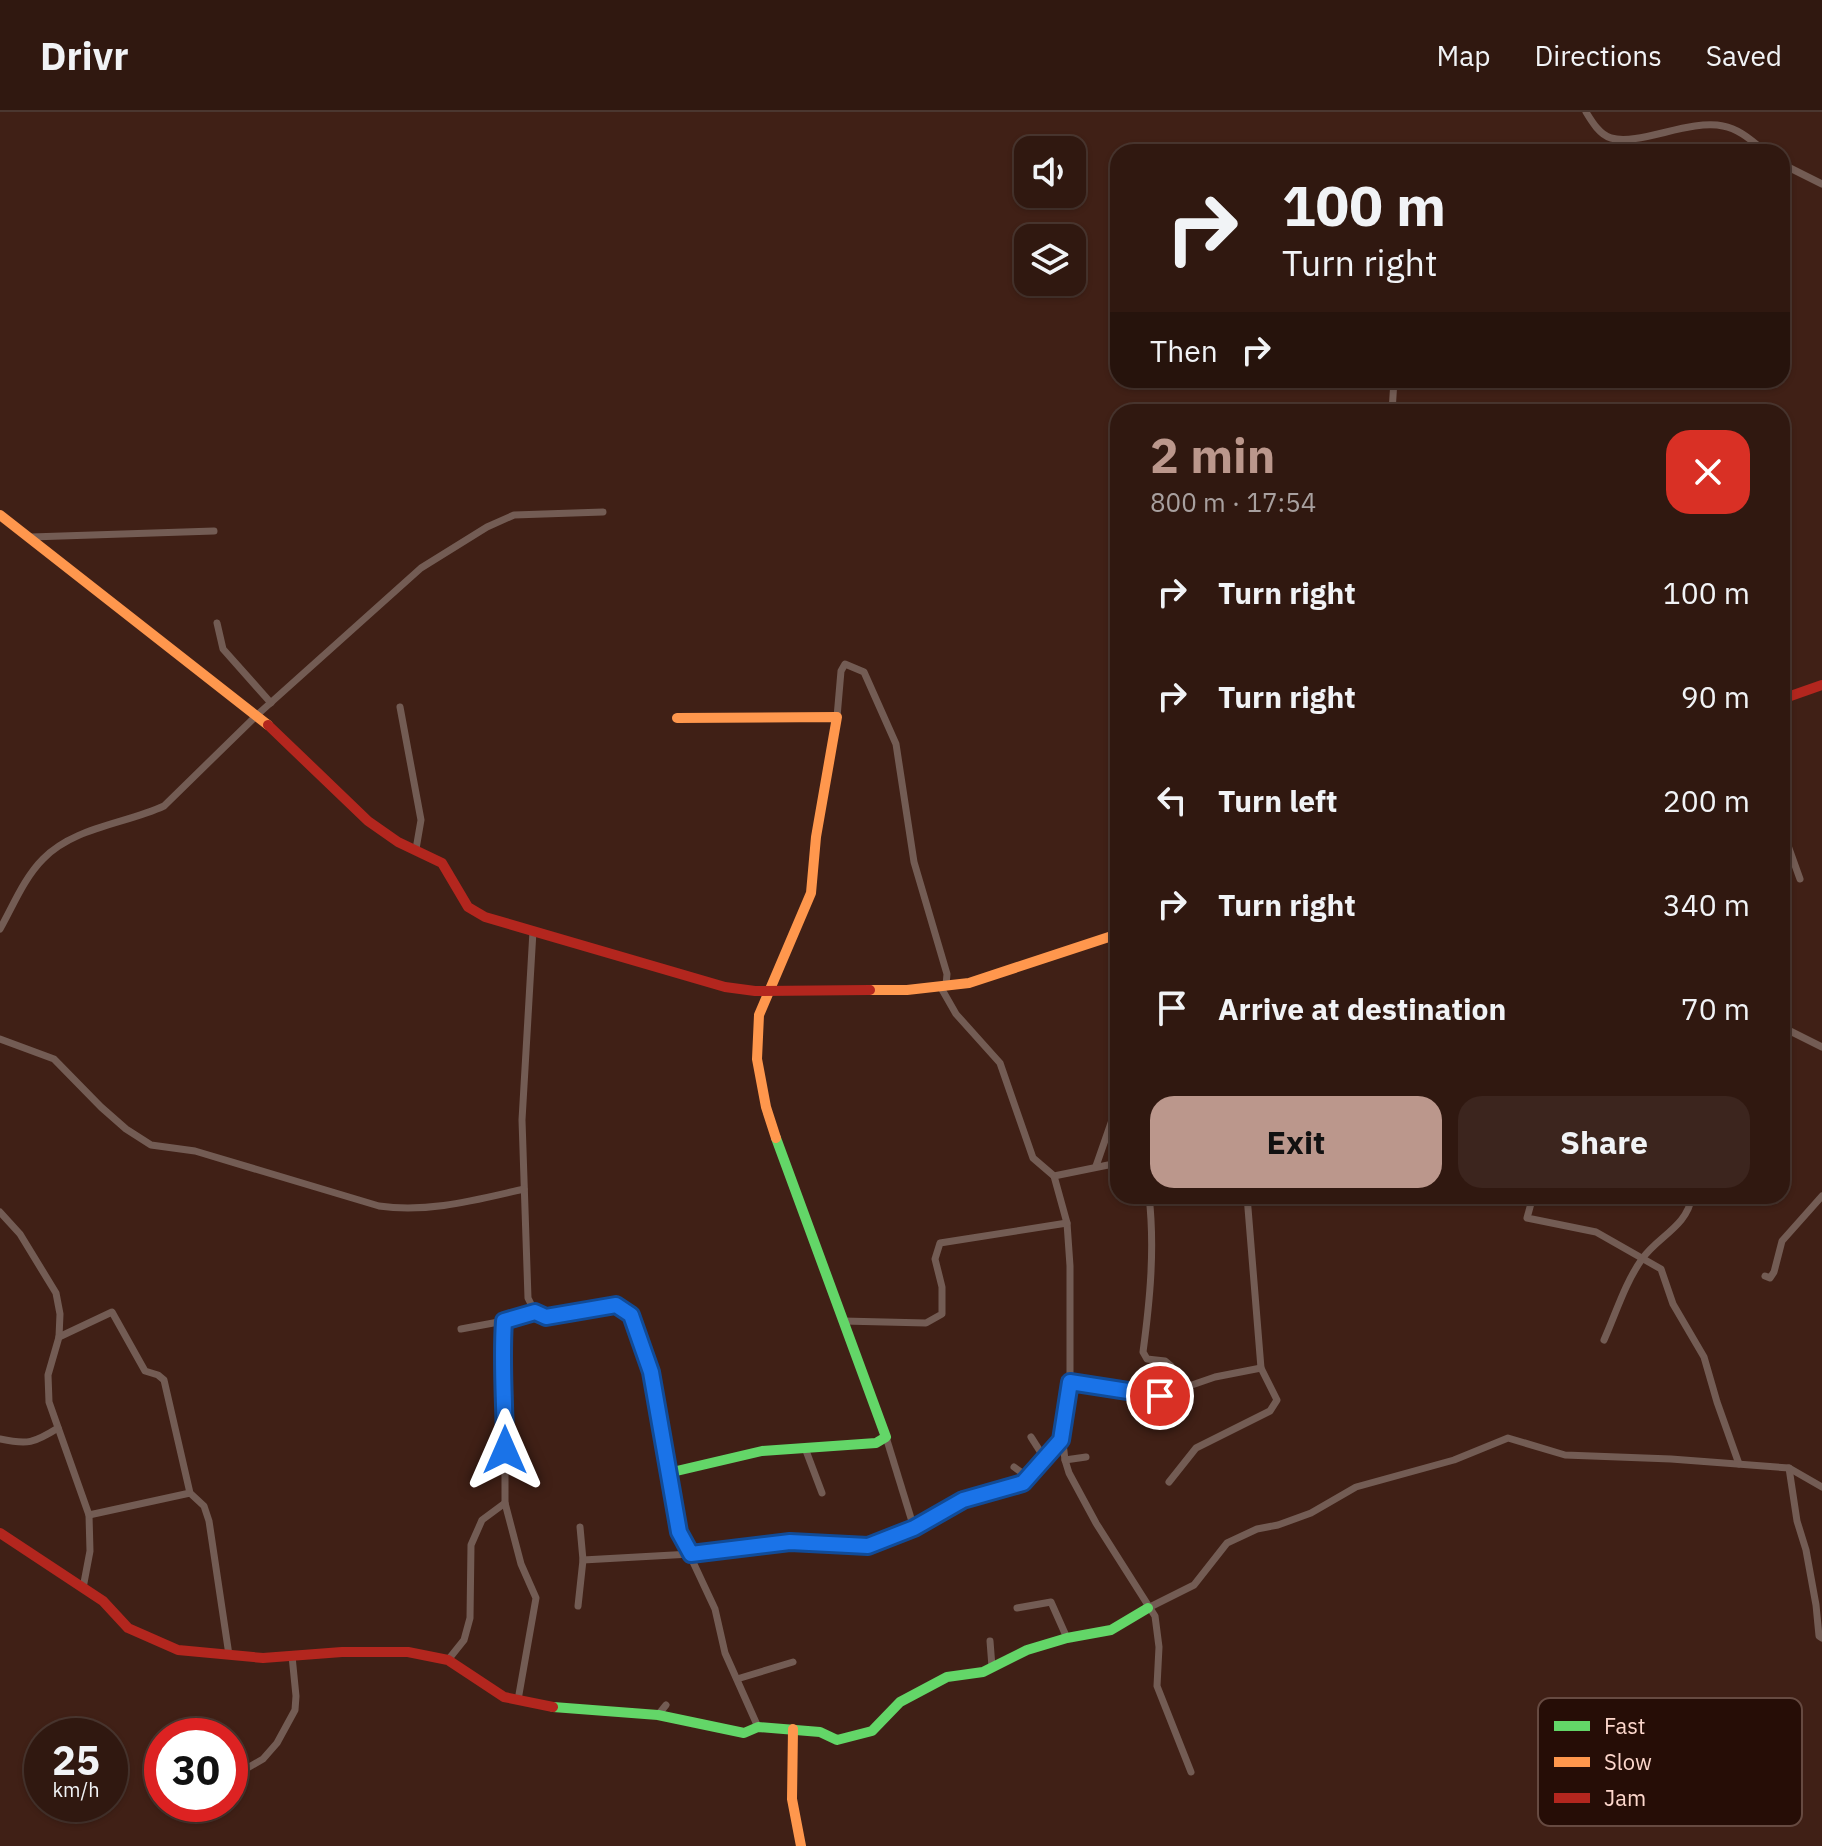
<!DOCTYPE html>
<html lang="en">
<head>
<meta charset="utf-8">
<style>
  body { margin:0; font-family:"IBM Plex Sans",sans-serif; background:#3c251e; color:#f1f3f6; height:100vh; display:flex; flex-direction:column; font-size:30px; white-space:nowrap }
  * { box-sizing:border-box; margin:0 }
  p { font-size:26px; color:#a8a09f }
  .icon { flex:none; width:44px; height:44px; fill:none; stroke:currentColor; stroke-width:2; stroke-linecap:round; stroke-linejoin:round }
  .map { position:relative; flex:1; overflow:hidden }
  .sheet { position:absolute; left:1110px; top:292px; width:680px; height:800px; display:flex; flex-direction:column; background:#301810; border-radius:24px; box-shadow:0 2px 6px #0004,0 0 0 2px #4b3730 }
  .sheet>* { flex:none }
  .banner { position:absolute; left:1110px; top:32px; width:680px; height:244px; border-radius:24px; box-shadow:0 2px 6px #0004,0 0 0 2px #4b3730; background:#301810; color:#f1f3f6; overflow:hidden }
  .controls { position:absolute; left:1014px; top:24px; display:grid; gap:16px }
  .controls a { display:grid; place-items:center; width:72px; height:72px; border-radius:16px; background:#301810; box-shadow:0 2px 6px #0004,0 0 0 2px #4b3730; font-size:40px }
  .speed { position:absolute; left:24px; top:1606px; display:flex; gap:16px; font-size:40px; font-weight:700; text-align:center }
  .speed>* { display:grid; place-content:center; width:104px; height:104px; border-radius:50%; background:#301810; box-shadow:0 2px 6px #0004,0 0 0 2px #4b3730; line-height:1 }
  .speed small { font-size:20px; font-weight:400 }
  .speed .limit { border:12px solid #d22; background:#fff; color:#111 }
  .pin { position:absolute; display:grid; place-items:center; width:68px; height:68px; color:#fff; margin:-34px; border:4px solid #fff; border-radius:50%; box-shadow:0 2px 8px #0007 }
  .me { position:absolute; width:88px; margin:-44px; rotate:0deg; stroke-linejoin:round; filter:drop-shadow(0 0 6px #0008) }
  .turn { display:flex; align-items:center; gap:28px; height:168px; padding:0 40px; font-size:36px }
  .turn .icon { width:104px; height:104px; stroke-width:2.5 }
  .turn b { display:block; font-size:56px; line-height:68px }
  .then { display:flex; align-items:center; height:76px; padding:0 40px; background:#0003; gap:16px; font-size:30px }
  .round { display:grid; place-items:center; flex:none; width:84px; height:84px; border-radius:24px; background:#3c251e }
  .headline { display:flex; align-items:center; justify-content:space-between; height:136px; padding:0 40px }
  h1 { font-size:48px; font-weight:800; line-height:60px; color:#bb978c }
  .cta { display:flex; gap:16px; margin-top:auto; padding:16px 40px }
  .cta a { flex:1; height:92px; border-radius:24px; background:#bb978c; color:#111; font-size:32px; font-weight:800; line-height:92px; text-align:center }
  .cta a+a { background:#3c251e; color:#f1f3f6 }
  ul { padding:0; list-style:none }
  li { display:flex; align-items:center; gap:24px; height:104px; padding:0 40px }
  li div { flex:1 }
  li b { display:block; font-size:30px }
  li em { font-style:normal }
  header { display:flex; align-items:center; gap:48px; box-sizing:border-box; height:112px; padding:0 40px; background:#301810; border-bottom:2px solid #4b3730 }
  header strong { font-size:38px }
  nav { display:flex; gap:44px; margin-inline-start:auto; font-size:28px }
  .map>svg:first-child { display:block }
  .lines { fill:none; stroke-linecap:round; stroke-linejoin:round }
  .street { stroke:#735c54; stroke-width:7 }
  .fast { stroke:#63d668; stroke-width:10 }
  .slow { stroke:#ff974d; stroke-width:10 }
  .jam { stroke:#b3261e; stroke-width:10 }
  .route-casing { stroke:#114b97; stroke-width:20 }
  .route { stroke:#1a73e8; stroke-width:14 }
  .key { fill:#260d06; stroke:#664a41; stroke-width:2 }
  .key-label { font-size:22px; fill:#fdd7cc }
</style>
</head>
<body>
<header>
<strong>Drivr</strong>
<nav><a>Map</a><a>Directions</a><a>Saved</a></nav>
</header>
<div class="map">
<svg width="1822" height="1734" viewBox="0 0 1822 1734">
  <rect width="100%" height="100%" fill="#402016"/>
  <g class="lines">
    <g class="street">
      <path d="M 1586,0 C 1592,10 1600,23 1611,26 C 1639,34 1689,7 1723,14 C 1740,17 1753,30 1766,40"/>
      <polyline points="1782,52 1822,72"/>
      <polyline points="1392,300 1394,268"/>
      <polyline points="31,425 214,419"/>
      <polyline points="217,511 223,537 271,591"/>
      <polyline points="400,595 421,708 416,737"/>
      <polyline points="837,605 841,559 845,552 864,560 896,632 914,750 947,862 946,873"/>
      <polyline points="1782,717 1800,767"/>
      <path d="M 0,817 C 13,794 24,766 43,747 C 74,715 125,712 164,694 L 257,603 L 421,456 L 487,415 L 514,403 L 603,400"/>
      <polyline points="533,819 522,1008 528,1186 535,1200 546,1205 616,1193 631,1203 651,1260 679,1420 715,1497 725,1541 758,1615"/>
      <polyline points="940,874 956,902 1000,951 1033,1046 1054,1064 1067,1111 1070,1154 1070,1270 1061,1314 1065,1348 1069,1361 1096,1411 1155,1504 1159,1535 1157,1574 1191,1660"/>
      <polyline points="1782,915 1822,935"/>
      <path d="M 0,927 L 54,947 L 101,995 L 126,1017 L 151,1033 L 195,1039 L 379,1094 C 429,1101 475,1088 524,1077"/>
      <polyline points="1096,1054 1118,991"/>
      <polyline points="1054,1064 1118,1051"/>
      <path d="M 1149,1084 C 1155,1136 1150,1188 1143,1240 L 1147,1247 L 1165,1249 L 1171,1254 L 1172,1281"/>
      <polyline points="1533,1084 1527,1106 1596,1120 1661,1157 1673,1192 1704,1245 1717,1290 1739,1352"/>
      <polyline points="0,1100 20,1122 56,1181 60,1202 59,1225 48,1263 49,1290 89,1403 90,1439 83,1476"/>
      <polyline points="1765,1164 1770,1166 1774,1160 1782,1129 1822,1084"/>
      <polyline points="843,1209 926,1211 942,1202 942,1175 935,1147 940,1131 1067,1111"/>
      <polyline points="461,1217 504,1209"/>
      <polyline points="59,1225 112,1200 145,1259 158,1263 164,1268 190,1381 204,1394 209,1409 229,1543"/>
      <path d="M 1604,1228 C 1616,1201 1625,1171 1642,1147 C 1658,1124 1687,1115 1692,1084"/>
      <polyline points="1070,1270 1160,1284 1215,1265 1261,1256"/>
      <polyline points="886,1325 914,1416"/>
      <polyline points="1031,1325 1045,1347"/>
      <path d="M 0,1327 C 28,1333 34,1331 58,1316"/>
      <polyline points="805,1336 822,1381"/>
      <polyline points="1065,1348 1086,1345"/>
      <polyline points="1014,1355 1028,1365"/>
      <polyline points="1789,1356 1797,1409 1806,1438 1816,1493 1819,1524 1822,1526"/>
      <polyline points="1169,1370 1196,1336 1270,1299 1277,1288 1261,1256 1247,1084"/>
      <polyline points="89,1403 190,1381"/>
      <polyline points="583,1448 691,1442 790,1430 868,1434 914,1416 963,1388 1023,1371 1061,1328"/>
      <polyline points="578,1494 583,1448 580,1415"/>
      <polyline points="1017,1496 1051,1490 1067,1526"/>
      <polyline points="1148,1496 1194,1473 1227,1431 1257,1417 1278,1413 1311,1401 1356,1375 1454,1348 1508,1326 1565,1343 1671,1347 1789,1356 1822,1375"/>
      <polyline points="990,1529 992,1555"/>
      <polyline points="448,1548 464,1528 470,1506 471,1433 482,1408 505,1391"/>
      <polyline points="737,1567 793,1550"/>
      <polyline points="518,1588 536,1486 521,1452 505,1391 505,1286 502,1241 504,1209 535,1200"/>
      <polyline points="658,1603 666,1593"/>
      <polyline points="237,1662 263,1647 277,1631 295,1598 296,1584 292,1544"/>
    </g>
    <g class="fast">
      <polyline points="668,1361 762,1339 876,1331 886,1325 776,1026"/>
      <polyline points="553,1595 658,1603 744,1621 758,1615 820,1620 837,1628 872,1619 900,1590 947,1565 983,1560 1027,1538 1067,1526 1111,1518 1148,1496"/>
    </g>
    <g class="slow">
      <polyline points="0,403 268,613"/>
      <polyline points="677,606 837,605 816,725 811,781 759,903 757,947 766,995 776,1026"/>
      <polyline points="870,878 907,878 969,871 1118,822"/>
      <polyline points="793,1617 792,1687 801,1734"/>
    </g>
    <g class="jam">
      <polyline points="1782,587 1822,573"/>
      <polyline points="268,613 368,709 398,730 442,751 468,795 485,805 725,875 755,879 870,878"/>
      <polyline points="0,1421 103,1489 128,1516 178,1538 263,1546 342,1540 408,1540 448,1548 504,1585 553,1595"/>
    </g>
  </g>
  <g class="lines">
    <defs>
      <path id="route" d="M 505,1338 C 505,1295 501,1252 504,1209 L 535,1200 L 546,1205 L 616,1193 L 631,1203 L 651,1260 L 679,1420 L 691,1442 L 790,1430 L 868,1434 L 914,1416 L 963,1388 L 1023,1371 L 1061,1328 L 1070,1270 L 1160,1284"/>
    </defs>
    <use href="#route" class="route-casing"/>
    <use href="#route" class="route"/>
  </g>
  <rect x="1538" y="1586" width="264" height="128" rx="12" class="key"/>
  <rect x="1554" y="1609" width="36" height="10" fill="#63d668"/>
  <rect x="1554" y="1645" width="36" height="10" fill="#ff974d"/>
  <rect x="1554" y="1681" width="36" height="10" fill="#b3261e"/>
  <g class="key-label">
    <text x="1604" y="1622">Fast</text>
    <text x="1604" y="1658">Slow</text>
    <text x="1604" y="1694">Jam</text>
  </g>
</svg>
<div class="controls">
<a><svg class="icon" aria-label="sound" viewBox="0 0 24 24"><path d="M4 9h4l5-4v14l-5-4H4zM17 9q2 3 0 6"/></svg></a>
<a><svg class="icon" aria-label="layers" viewBox="0 0 24 24"><path d="M12 4l9 5-9 5-9-5zM3 14l9 5 9-5"/></svg></a>
</div>
<div class="speed"><div>25<small>km/h</small></div><div class="limit">30</div></div>
<div class="pin" style="left:1160px;top:1284px;background:#d93025"><svg class="icon" aria-label="arrive" viewBox="0 0 24 24"><path d="M6 21V4h12l-3 4 3 4H6"/></svg></div>
<svg class="me" style="left:505px;top:1338px" viewBox="-20 -20 40 40"><path d="M0-17L14 15 0 8-14 15z" fill="#1a73e8" stroke="#fff" stroke-width="4"/></svg>
<div class="banner">
<div class="turn"><svg class="icon" aria-label="right" viewBox="0 0 24 24"><path d="M7 20v-9h11M14 6l5 5-5 5"/></svg><div><b>100 m</b>Turn right</div></div>
<div class="then">Then<svg class="icon" aria-label="right" viewBox="0 0 24 24"><path d="M7 20v-9h11M14 6l5 5-5 5"/></svg></div>
</div>
<section class="sheet">
<div class="headline"><div><h1>2 min</h1><p>800 m · 17:54</p></div><a class="round" style="background:#d93025;color:#fff"><svg class="icon" aria-label="close" viewBox="0 0 24 24"><path d="M6 6l12 12M18 6L6 18"/></svg></a></div>
<ul>
<li><svg class="icon" aria-label="right" viewBox="0 0 24 24"><path d="M7 20v-9h11M14 6l5 5-5 5"/></svg><div><b>Turn right</b></div><em>100 m</em></li>
<li><svg class="icon" aria-label="right" viewBox="0 0 24 24"><path d="M7 20v-9h11M14 6l5 5-5 5"/></svg><div><b>Turn right</b></div><em>90 m</em></li>
<li><svg class="icon" aria-label="left" viewBox="0 0 24 24"><path d="M17 20v-9H6M10 6l-5 5 5 5"/></svg><div><b>Turn left</b></div><em>200 m</em></li>
<li><svg class="icon" aria-label="right" viewBox="0 0 24 24"><path d="M7 20v-9h11M14 6l5 5-5 5"/></svg><div><b>Turn right</b></div><em>340 m</em></li>
<li><svg class="icon" aria-label="arrive" viewBox="0 0 24 24"><path d="M6 21V4h12l-3 4 3 4H6"/></svg><div><b>Arrive at destination</b></div><em>70 m</em></li>
</ul>
<div class="cta"><a>Exit</a><a>Share</a></div>
</section>
</div>
</body>
</html>
